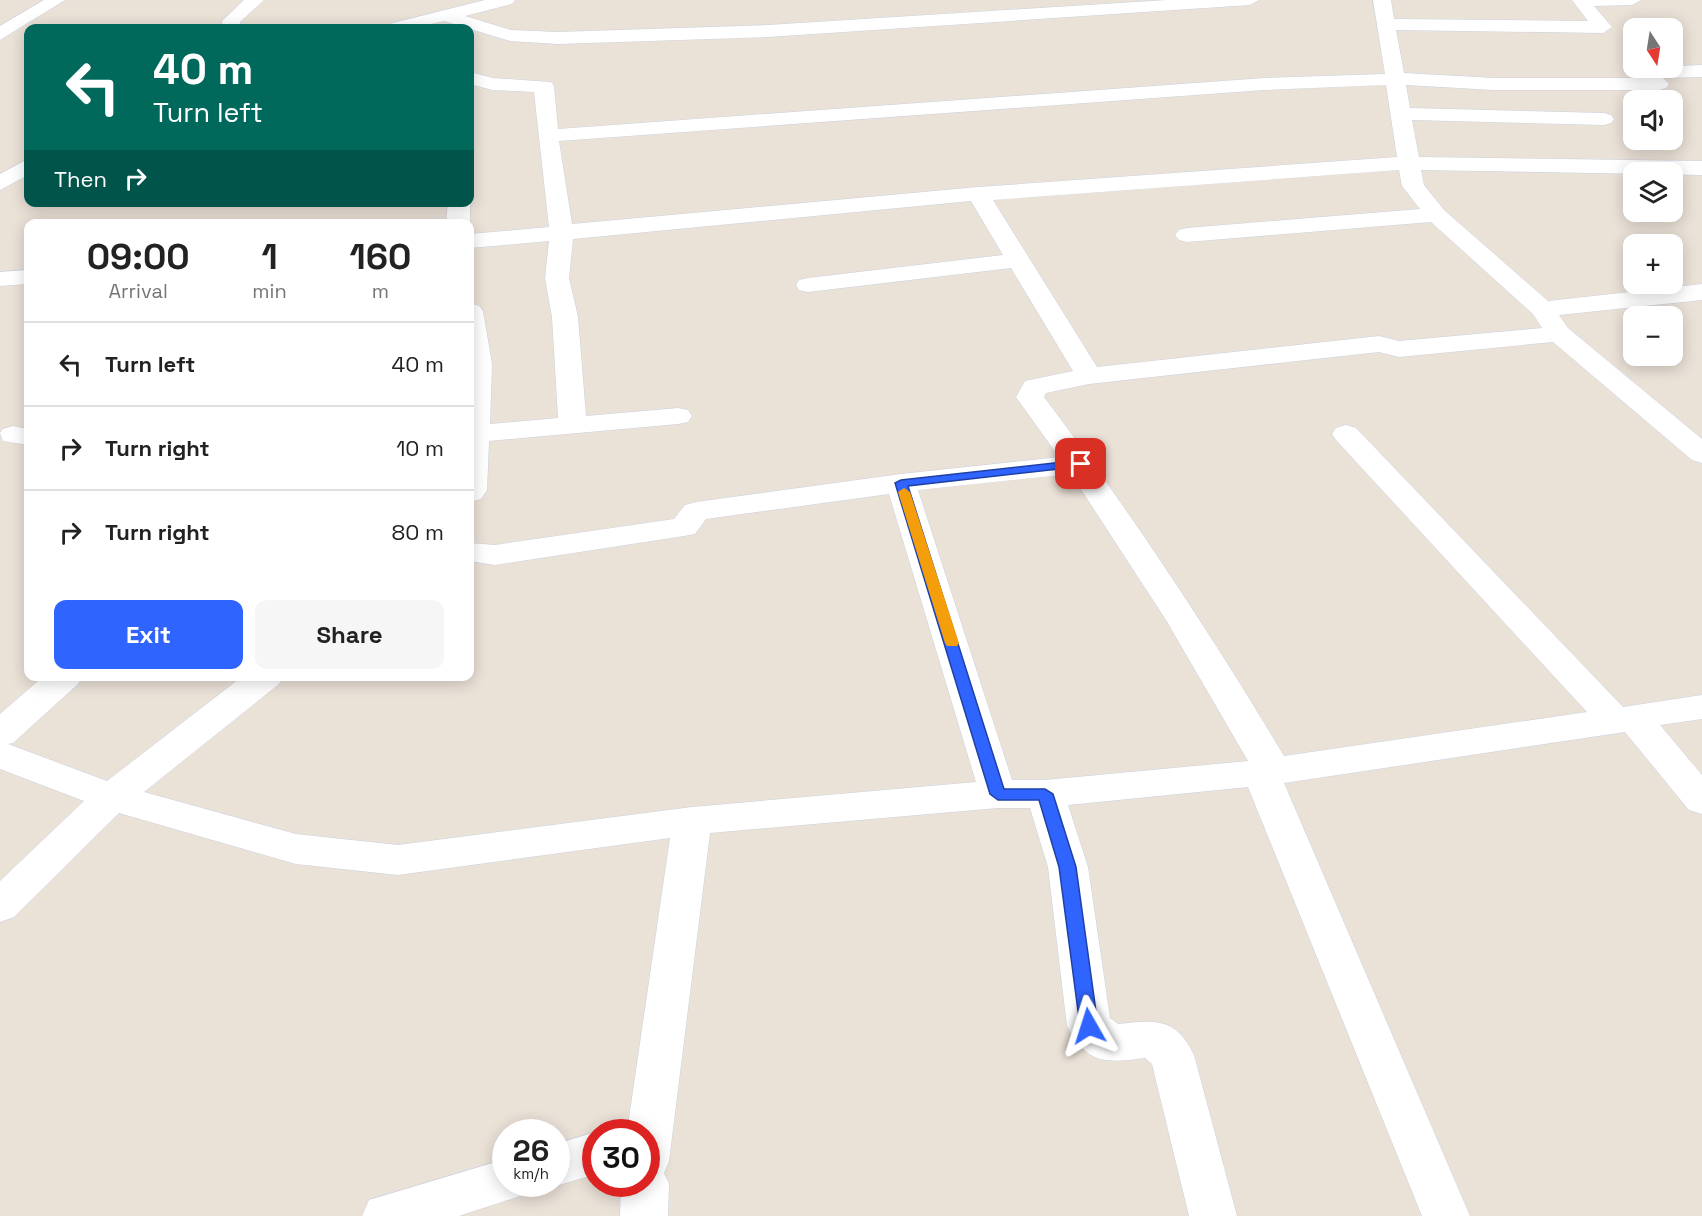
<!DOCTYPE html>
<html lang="en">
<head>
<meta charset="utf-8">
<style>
  body { margin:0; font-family:"Space Grotesk",sans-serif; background:#f6f6f6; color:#222; height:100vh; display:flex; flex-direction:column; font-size:22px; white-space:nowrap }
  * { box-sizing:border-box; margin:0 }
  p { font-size:20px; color:#767676 }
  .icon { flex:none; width:33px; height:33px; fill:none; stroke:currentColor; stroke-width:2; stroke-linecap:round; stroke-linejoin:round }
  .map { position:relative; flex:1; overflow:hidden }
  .sheet { position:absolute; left:24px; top:219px; width:450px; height:462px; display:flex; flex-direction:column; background:#fff; border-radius:12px; box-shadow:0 3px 15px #0003 }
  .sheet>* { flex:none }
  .top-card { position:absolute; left:24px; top:24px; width:450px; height:183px; border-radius:12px; box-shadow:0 3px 15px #0003; background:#00695c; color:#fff; overflow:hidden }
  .needle { width:39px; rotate:168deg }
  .controls { position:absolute; left:1623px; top:18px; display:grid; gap:12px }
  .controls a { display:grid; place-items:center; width:60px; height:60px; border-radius:12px; background:#fff; box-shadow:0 3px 15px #0003; font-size:30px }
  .speed { position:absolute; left:492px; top:1119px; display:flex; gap:12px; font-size:30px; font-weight:700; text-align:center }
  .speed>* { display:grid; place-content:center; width:78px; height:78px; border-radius:50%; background:#fff; box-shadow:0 3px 15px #0003; line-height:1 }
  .speed small { font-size:15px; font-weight:400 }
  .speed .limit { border:9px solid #d22; background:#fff; color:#111 }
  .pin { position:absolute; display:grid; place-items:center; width:51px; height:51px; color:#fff; margin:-26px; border-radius:12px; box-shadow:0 3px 9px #0006 }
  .me { position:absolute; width:66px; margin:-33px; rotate:354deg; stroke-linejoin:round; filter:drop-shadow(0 0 4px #0008) }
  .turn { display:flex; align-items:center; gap:21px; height:126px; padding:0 30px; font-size:27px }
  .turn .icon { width:78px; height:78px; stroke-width:2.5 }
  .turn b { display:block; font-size:42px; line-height:51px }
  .then { display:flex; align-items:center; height:57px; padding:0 30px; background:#0003; gap:12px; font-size:22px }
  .eta { display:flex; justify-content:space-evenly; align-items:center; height:102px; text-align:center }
  .eta b { font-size:36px; font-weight:700; line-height:42px }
  .action { display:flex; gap:12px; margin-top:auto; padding:12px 30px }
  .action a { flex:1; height:69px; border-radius:12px; background:#2f64ff; color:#fff; font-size:24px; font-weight:700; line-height:69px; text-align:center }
  .action a+a { background:#f6f6f6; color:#222 }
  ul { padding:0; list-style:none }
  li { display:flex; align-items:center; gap:18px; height:84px; padding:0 30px; border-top:2px solid #e0e0e0 }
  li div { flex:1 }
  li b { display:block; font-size:22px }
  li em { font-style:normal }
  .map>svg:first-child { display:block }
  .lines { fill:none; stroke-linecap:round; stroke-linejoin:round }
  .minor-casing { stroke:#ccd1e1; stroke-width:1 }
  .minor { fill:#fff; fill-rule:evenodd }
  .route { fill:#2f64ff; stroke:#1f41a6; stroke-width:1.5 }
  .slow { fill:#f59e0b }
</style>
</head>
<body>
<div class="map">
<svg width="1702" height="1216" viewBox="0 0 1702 1216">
  <rect width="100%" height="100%" fill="#eae1d7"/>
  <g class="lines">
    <defs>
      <g id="minor">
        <polygon points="44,0 65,0 0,40 0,26"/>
        <polygon points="244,0 264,0 240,22 241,28 223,28 222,21"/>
        <polygon points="485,0 515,0 512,4 465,16 511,30 558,32 768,25 1167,0 1259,0 1250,5 768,37 558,44 510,41 444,21 415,28 386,28 389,24"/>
        <path d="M 1373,0 L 1391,0 L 1394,19 L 1588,21 L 1572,0 L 1641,0 L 1632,5 L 1594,6 L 1612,27 L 1603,33 L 1396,30 L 1404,73 L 1494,78 L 1640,78 L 1635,72 L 1640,68 L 1702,65 L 1702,77 L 1663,78 L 1669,84 L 1666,88 L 1659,90 L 1494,90 L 1406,85 L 1410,108 L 1604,113 L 1611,115 L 1614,119 L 1611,123 L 1604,125 L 1412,120 L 1419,157 L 1702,161 L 1702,175 L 1421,170 L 1424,185 L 1444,210 L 1548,301 L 1702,284 L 1702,300 L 1559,315 L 1568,328 L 1702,439 L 1702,463 L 1692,460 L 1553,342 L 1399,357 L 1379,352 L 1089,384 L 1046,393 L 1044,397 C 1129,510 1210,632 1284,756 L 1587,712 L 1336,440 L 1332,434 L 1336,428 L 1346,425 L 1356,428 L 1623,707 L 1702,695 L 1702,719 L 1660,725 L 1702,775 L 1702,814 L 1689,810 L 1625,732 L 1284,783 L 1470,1216 L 1422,1216 L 1248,787 L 1068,805 L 1088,867 L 1110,1018 L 1118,1024 C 1155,1020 1176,1017 1194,1055 L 1237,1216 L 1189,1216 L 1152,1064 L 1145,1058 C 1107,1063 1087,1065 1067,1026 L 1048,867 L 1030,808 L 998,808 L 710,833 L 669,1161 L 664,1173 L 669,1184 L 668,1216 L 620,1216 L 621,1184 L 646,1184 L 646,1132 L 627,1132 L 670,838 L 398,875 L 296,864 L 119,813 L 14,917 L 0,922 L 0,881 L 84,801 L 0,769 L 0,714 L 44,676 L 83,676 L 78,684 L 13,743 L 8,744 L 107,781 L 243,676 L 284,676 L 279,684 L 144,792 L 296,834 L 398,845 L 692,807 L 976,782 L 889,494 L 706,519 L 695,534 L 684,536 L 495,565 L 470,561 L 470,543 L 495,545 L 674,519 L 685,505 L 696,502 L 901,474 L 1059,457 L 1016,397 L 1025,381 L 1073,371 L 1011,268 L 808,292 L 799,290 L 796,285 L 799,280 L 808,278 L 1003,255 L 971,201 L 573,239 L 569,278 L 578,317 L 586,416 L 678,408 L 688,410 L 692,416 L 688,422 L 678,424 L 489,441 L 487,490 L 481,499 L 470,502 L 470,303 L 479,306 L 483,311 L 492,364 L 490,424 L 558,418 L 552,317 L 545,278 L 549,241 L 470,248 L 470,234 L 549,227 L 534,92 L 492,90 L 470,84 L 470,72 L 493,78 L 551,82 L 554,86 L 558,129 L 1264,78 L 1385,74 ZM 1386,85 L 1397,157 L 978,187 L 572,224 L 559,141 L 1264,90 ZM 1399,170 L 1402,186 L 1420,209 L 1187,228 L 1179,230 L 1175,235 L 1179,240 L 1187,242 L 1431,222 L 1533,314 L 1542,328 L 1399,341 L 1379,336 L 1097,367 L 993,200 ZM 1071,474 L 1166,620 L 1248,761 L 1045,780 L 1012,780 L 918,490 Z"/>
        <polygon points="28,159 28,175 0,190 0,174"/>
        <polygon points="470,201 470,224 446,224 448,202"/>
        <polygon points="28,270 28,284 0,286 0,272"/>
        <polygon points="13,426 28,429 28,445 3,441 0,433 3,429"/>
        <polygon points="596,1132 596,1174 556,1186 549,1184 556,1184 556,1144"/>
        <polygon points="506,1159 506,1184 528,1184 523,1195 459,1216 362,1216 369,1200"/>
      </g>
    </defs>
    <use href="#minor" class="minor-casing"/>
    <use href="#minor" class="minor"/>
  </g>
  <polygon class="route" points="1081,460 1085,461 1085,466 908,486 1004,789 1045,789 1053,794 1076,867 1098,1026 1095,1031 1089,1033 1082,1031 1080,1026 1059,867 1039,800 998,800 990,794 895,483 901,480"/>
  <polygon class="slow" points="904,488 910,492 959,643 957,646 947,646 945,643 898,492"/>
</svg>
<div class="controls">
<a><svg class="needle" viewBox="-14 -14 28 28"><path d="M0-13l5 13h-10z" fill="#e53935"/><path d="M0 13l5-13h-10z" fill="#767676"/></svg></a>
<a><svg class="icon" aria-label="sound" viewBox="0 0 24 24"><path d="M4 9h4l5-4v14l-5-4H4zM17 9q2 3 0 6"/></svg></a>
<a><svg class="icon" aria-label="layers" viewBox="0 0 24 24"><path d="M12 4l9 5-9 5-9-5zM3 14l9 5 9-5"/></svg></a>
<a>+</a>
<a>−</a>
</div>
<div class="speed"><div>26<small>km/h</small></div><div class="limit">30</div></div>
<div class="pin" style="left:1081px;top:464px;background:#d93025"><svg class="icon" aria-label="arrive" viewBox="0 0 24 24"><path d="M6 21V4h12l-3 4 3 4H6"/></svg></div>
<svg class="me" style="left:1089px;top:1026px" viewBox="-20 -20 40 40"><path d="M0-17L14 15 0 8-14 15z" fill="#2f64ff" stroke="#fff" stroke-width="4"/></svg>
<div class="top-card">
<div class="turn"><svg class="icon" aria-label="left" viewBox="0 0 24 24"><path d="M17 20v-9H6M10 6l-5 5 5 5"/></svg><div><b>40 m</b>Turn left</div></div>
<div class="then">Then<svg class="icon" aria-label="right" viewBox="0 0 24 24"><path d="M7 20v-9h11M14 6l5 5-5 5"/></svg></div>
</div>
<section class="sheet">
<div class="eta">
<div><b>09:00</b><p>Arrival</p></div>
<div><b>1</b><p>min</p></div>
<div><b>160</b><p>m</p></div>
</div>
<ul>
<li><svg class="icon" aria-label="left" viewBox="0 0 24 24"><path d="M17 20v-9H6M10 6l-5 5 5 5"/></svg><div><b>Turn left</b></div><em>40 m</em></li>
<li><svg class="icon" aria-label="right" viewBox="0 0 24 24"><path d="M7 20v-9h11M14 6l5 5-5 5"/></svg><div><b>Turn right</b></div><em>10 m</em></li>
<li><svg class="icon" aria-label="right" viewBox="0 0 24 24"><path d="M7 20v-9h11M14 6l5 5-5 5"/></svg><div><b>Turn right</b></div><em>80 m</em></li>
</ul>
<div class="action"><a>Exit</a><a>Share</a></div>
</section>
</div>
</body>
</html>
